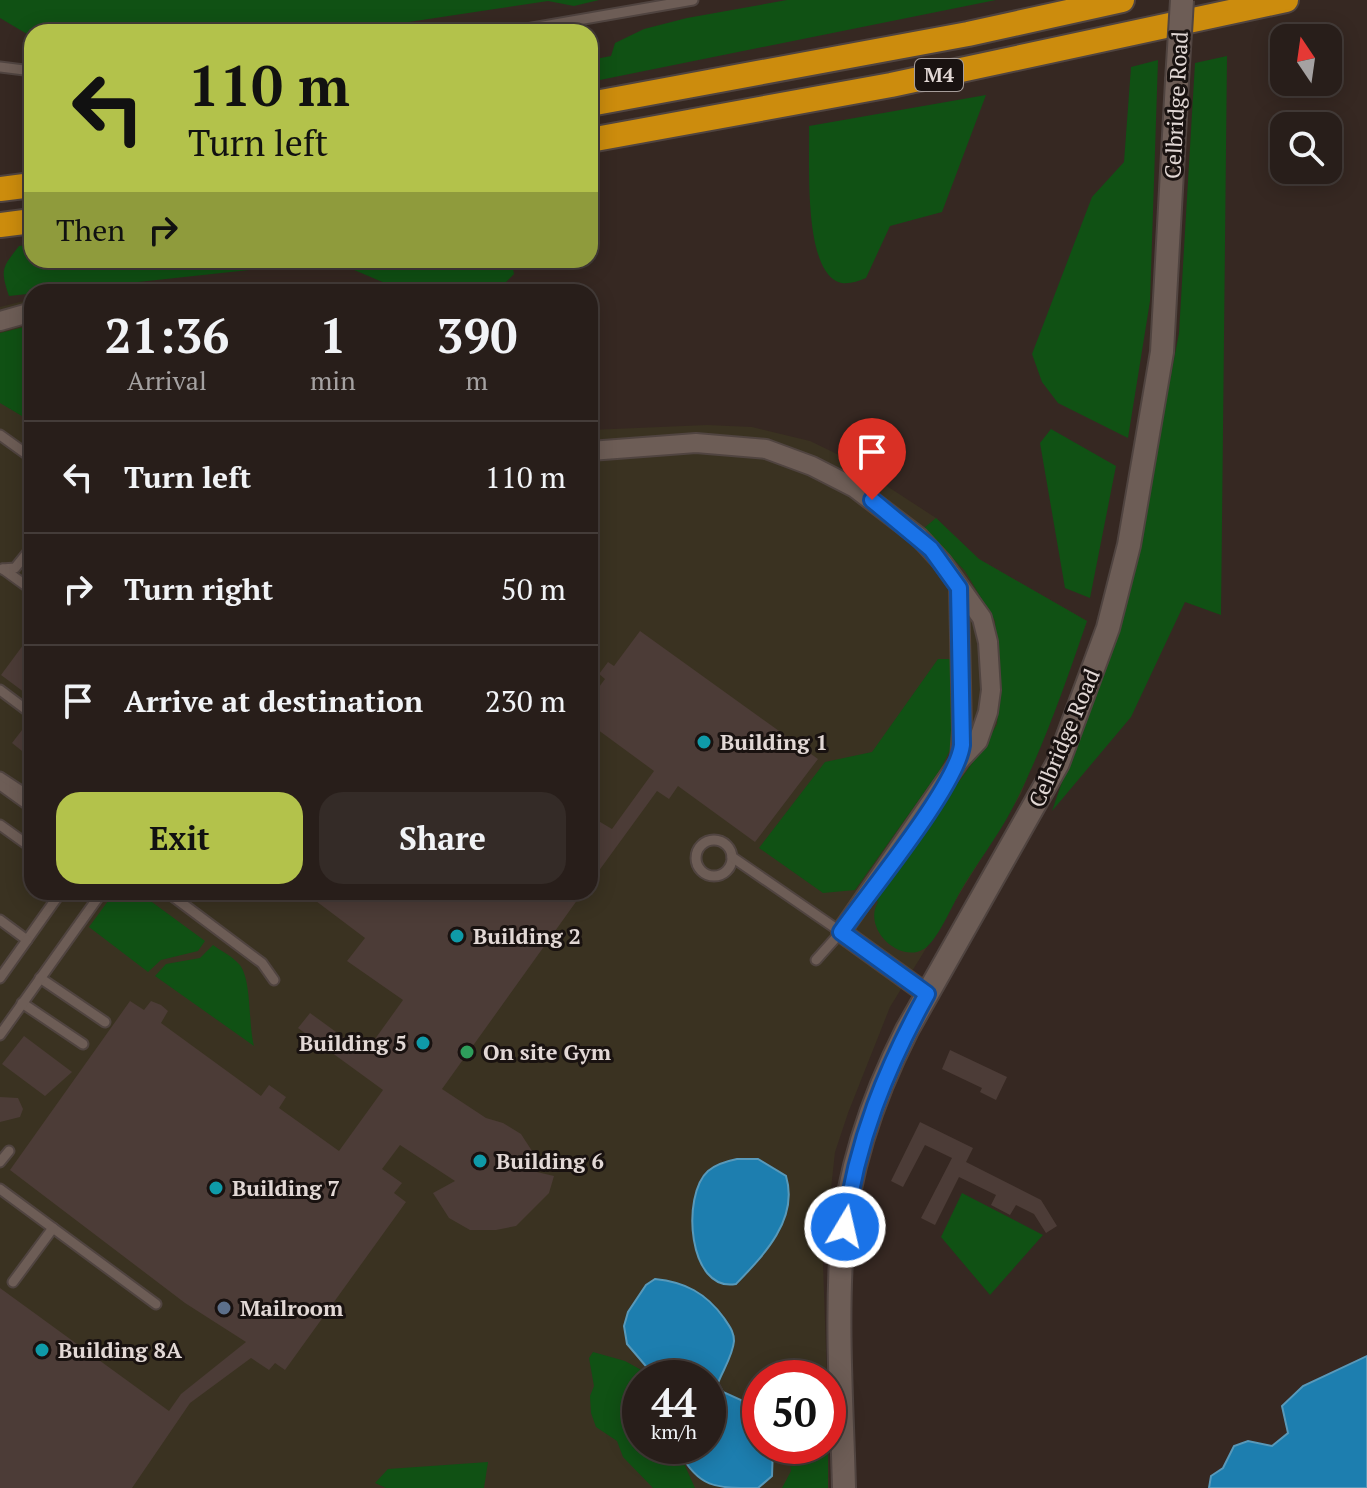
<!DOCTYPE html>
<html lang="en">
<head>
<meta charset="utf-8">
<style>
  body { margin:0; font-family:"PT Serif",serif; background:#342b27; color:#f1f3f6; height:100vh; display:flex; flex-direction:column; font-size:30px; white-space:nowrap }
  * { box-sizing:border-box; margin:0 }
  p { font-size:26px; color:#a5a2a2 }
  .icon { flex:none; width:44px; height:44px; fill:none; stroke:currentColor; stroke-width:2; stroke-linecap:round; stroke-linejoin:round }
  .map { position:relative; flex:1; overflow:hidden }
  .side { position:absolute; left:24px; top:284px; width:574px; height:616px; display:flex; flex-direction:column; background:#281e1a; border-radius:24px; box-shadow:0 4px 20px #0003,0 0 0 2px #443c39 }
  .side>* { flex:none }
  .hud { position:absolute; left:24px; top:24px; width:574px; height:244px; border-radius:24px; box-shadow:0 4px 20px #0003,0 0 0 2px #443c39; background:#b3c24b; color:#111; overflow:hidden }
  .needle { width:52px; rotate:347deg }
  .tools { position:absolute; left:1270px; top:24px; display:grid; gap:16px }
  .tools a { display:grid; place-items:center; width:72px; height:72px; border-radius:16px; background:#281e1a; box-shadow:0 4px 20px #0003,0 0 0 2px #443c39; font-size:40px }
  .speed { position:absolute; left:622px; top:1360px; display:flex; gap:16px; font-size:40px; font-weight:700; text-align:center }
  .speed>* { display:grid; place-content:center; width:104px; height:104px; border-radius:50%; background:#281e1a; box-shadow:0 4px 20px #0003,0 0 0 2px #443c39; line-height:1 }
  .speed small { font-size:20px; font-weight:400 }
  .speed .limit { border:12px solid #d22; background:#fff; color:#111 }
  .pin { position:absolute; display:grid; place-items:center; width:68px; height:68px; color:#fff; margin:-82px -34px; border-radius:50% 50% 50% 0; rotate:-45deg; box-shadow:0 0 8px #0007 }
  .pin .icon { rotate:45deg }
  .me { position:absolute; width:88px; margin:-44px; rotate:9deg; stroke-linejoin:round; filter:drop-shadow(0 0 6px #0008) }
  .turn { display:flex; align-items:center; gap:28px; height:168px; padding:0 32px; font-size:36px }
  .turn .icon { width:104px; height:104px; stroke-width:2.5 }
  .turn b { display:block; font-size:56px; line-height:68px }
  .then { display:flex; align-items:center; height:76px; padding:0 32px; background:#0003; gap:16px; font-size:30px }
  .eta { display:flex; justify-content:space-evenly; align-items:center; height:136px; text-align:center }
  .eta b { font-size:48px; font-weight:800; line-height:56px }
  .button { display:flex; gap:16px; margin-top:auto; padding:16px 32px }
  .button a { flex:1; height:92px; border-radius:24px; background:#b3c24b; color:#111; font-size:32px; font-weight:800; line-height:92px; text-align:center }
  .button a+a { background:#342b27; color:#f1f3f6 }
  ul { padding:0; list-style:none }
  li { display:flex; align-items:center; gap:24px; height:112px; padding:0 32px; border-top:2px solid #443c39 }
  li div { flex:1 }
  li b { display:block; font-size:30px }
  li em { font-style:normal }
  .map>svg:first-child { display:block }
  .industrial { fill:#3a3221; fill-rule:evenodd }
  .green { fill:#105114 }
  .water { fill:#1d7eaf; stroke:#5899ba; stroke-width:2 }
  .building { fill:#4c3c37 }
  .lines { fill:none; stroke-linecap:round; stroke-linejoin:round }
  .service-casing { stroke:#504440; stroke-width:13 }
  .minor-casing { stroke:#504440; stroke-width:22 }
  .secondary-casing { stroke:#504440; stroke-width:26 }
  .motorway-casing { stroke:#504440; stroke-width:28 }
  .service { stroke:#6d5d56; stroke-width:9 }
  .minor { stroke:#6d5d56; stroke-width:18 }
  .secondary { stroke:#6d5d56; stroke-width:22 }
  .motorway { stroke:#cc8c0d; stroke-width:24 }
  .secondary-bridge-casing { stroke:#504440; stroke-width:26; stroke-linecap:butt }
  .secondary-bridge { stroke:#6d5d56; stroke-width:22 }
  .route-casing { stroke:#114b97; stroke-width:20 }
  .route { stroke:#1a73e8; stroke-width:14 }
  .culture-dot { fill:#0f9aa8; stroke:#191210; stroke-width:3 }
  .leisure-dot { fill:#2e9e5b; stroke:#191210; stroke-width:3 }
  .service-dot { fill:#5c6f8a; stroke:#191210; stroke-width:3 }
  .labels { text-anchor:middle; stroke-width:6; stroke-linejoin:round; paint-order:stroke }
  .shield { fill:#191210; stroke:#a69d9a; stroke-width:2 }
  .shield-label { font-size:20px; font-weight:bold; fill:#e2d8d5 }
  .street-label { font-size:22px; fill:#e2d8d5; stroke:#191210 }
  .poi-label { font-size:22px; font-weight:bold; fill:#e2d8d5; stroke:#191210; text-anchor:start }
</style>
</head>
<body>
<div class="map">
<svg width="1367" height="1488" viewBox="0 0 1367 1488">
  <rect width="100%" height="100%" fill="#362822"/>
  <path class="industrial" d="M 32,299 L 32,892 L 590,892 L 590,430 L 707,425 L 752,427 L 810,441 L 839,455 L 936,518 L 979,559 L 1087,621 L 1021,794 L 890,1007 L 848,1113 L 835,1152 L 823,1264 L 827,1378 L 760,1378 L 760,1446 L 828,1446 L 828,1420 L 829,1488 L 0,1488 L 0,307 ZM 640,1378 L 708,1378 L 708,1446 L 640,1446 Z"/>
  <g class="green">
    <polygon points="0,0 599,0 574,6 548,1 342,32 32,32 32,37 0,18"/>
    <polygon points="787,0 996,0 590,82 590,60 611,56 615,43 644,29 687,18"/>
    <polygon points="1227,56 1221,615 1185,602 1131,717 1052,811 1133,574 1179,333 1195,63"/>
    <polygon points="1158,60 1150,301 1128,438 1058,403 1042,382 1032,354 1092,197 1124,162 1131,67"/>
    <path d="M 986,95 L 942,212 L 890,226 L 866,278 C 856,282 845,286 836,281 C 803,263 810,160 809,126 Z"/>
    <path d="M 32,244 L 32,260 L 511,260 L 514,274 L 496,292 L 406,292 L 333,261 L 9,296 C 0,269 2,268 19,246 Z"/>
    <polygon points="32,325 32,422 0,403 0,333"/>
    <polygon points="1051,429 1116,466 1090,598 1065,588 1040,443"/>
    <path d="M 936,518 L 979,559 L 1087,621 C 1065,685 1043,749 1012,809 C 997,838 976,864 960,892 C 952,906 937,941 924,949 C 900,964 862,929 878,902 L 875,898 L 986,744 L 997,724 L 1000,688 L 995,621 L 965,571 L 924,528 Z"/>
    <polygon points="938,659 952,659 955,740 940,770 855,890 823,893 759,848 825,762 872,752"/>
    <polygon points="118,892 141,894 205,941 198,951 161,960 148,972 89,927 111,897"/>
    <path d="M 213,945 C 221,951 232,956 239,964 C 252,978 248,1024 254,1046 L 155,976 L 166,964 L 200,958 Z"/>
    <polygon points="962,1193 1043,1235 990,1295 941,1237"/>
    <polygon points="593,1352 625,1361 656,1378 640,1378 640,1446 676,1446 695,1488 653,1488 623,1457 617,1441 596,1427 591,1413 590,1396 594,1386 589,1358"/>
    <polygon points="787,1446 828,1446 828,1488 782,1488 791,1471"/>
    <polygon points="488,1462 484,1488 386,1488 375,1483 388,1469"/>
  </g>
  <g class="water">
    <path d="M 737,1159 L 758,1159 L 786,1176 C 799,1219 764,1255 736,1284 C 688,1293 681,1195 708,1171 C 716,1164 727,1161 737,1159 Z"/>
    <path d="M 655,1279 C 685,1282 706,1293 724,1318 C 729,1326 734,1331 734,1341 C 733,1355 723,1370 718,1383 L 723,1392 L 741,1400 L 760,1422 L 760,1446 L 773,1446 L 772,1476 L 758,1488 C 712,1488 701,1488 678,1451 L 677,1446 L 708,1446 L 708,1378 L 656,1378 L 627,1344 L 624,1326 L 628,1312 L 646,1285 Z"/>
    <polygon points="1367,1356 1367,1488 1209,1488 1211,1476 1223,1468 1234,1446 1248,1441 1272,1446 1288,1433 1282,1406 1303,1386"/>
  </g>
  <g class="building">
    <polygon points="640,631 818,759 755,842 678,786 669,799 657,791 590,883 590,816 612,829 654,771 590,724 590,699 605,679 599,674 608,662 614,666"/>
    <polygon points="32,633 32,698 1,675"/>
    <polygon points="29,721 32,721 32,759 12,743"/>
    <polygon points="304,892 583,892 442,1089 486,1118 503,1123 521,1134 532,1151 537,1172 554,1176 549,1193 516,1226 496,1230 470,1230 449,1218 433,1193 455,1181 400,1145 382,1169 402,1183 394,1193 406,1202 285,1370 275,1363 269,1370 251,1358 190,1403 132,1488 0,1488 0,1288 169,1411 181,1394 246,1342 185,1303 10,1170 130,1001 144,1010 151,1001 161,1005 168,1011 161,1023 261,1096 269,1085 286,1097 279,1108 339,1151 383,1090 298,1028 310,1013 365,1053 403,1000 347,961 365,938"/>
    <polygon points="24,1036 72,1072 45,1096 2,1064"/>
    <polygon points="950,1050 1007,1077 996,1100 980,1092 982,1088 942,1069"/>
    <polygon points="0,1097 18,1098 23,1109 20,1117 0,1122"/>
    <polygon points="920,1122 973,1148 966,1162 1041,1200 1057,1226 1046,1233 1034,1214 1016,1205 1010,1215 991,1205 996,1195 959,1177 935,1225 921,1218 952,1158 925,1145 903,1187 891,1181"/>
  </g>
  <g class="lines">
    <defs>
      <g id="service">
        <polyline points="509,32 693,0"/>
        <polyline points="0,67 32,71"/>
        <polyline points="0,435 32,458"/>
        <polyline points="2,569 15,568 32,547"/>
        <polyline points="3,569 32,590"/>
        <polyline points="0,690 32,714"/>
        <polyline points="0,777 32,798"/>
        <polyline points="0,785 32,808"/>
        <polyline points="0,825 32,848"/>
        <circle cx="714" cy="858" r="18"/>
        <polyline points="732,857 841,932 816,960"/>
        <polyline points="167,892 262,963 274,980"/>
        <polyline points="0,920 27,940 61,892"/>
        <polyline points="0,978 27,940"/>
        <polyline points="40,978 105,1022"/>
        <polyline points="22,1003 83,1044"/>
        <polyline points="0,1035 102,892"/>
        <polyline points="0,1162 9,1151"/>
        <polyline points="0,1189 156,1304"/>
        <polyline points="13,1282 53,1228"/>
      </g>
      <g id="minor">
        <polyline points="0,321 32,312"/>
        <polyline points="590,451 696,443 766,449 812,466 855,488 919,537 942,562 982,618 988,642 991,690 988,712 978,741 960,760 841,932 927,994"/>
        <polyline points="959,588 962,730 960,760"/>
      </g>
      <path id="secondary" d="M 844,1488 C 842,1407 836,1325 842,1244 C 848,1169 873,1097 907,1030 L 1058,763 L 1108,628 L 1129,545 L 1162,352 L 1177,81"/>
      <g id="motorway">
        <polyline points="590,104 968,34 1122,0"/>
        <polyline points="590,140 891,85 1286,0"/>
        <polyline points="0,189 32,185"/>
        <polyline points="0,225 32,221"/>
      </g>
    </defs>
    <use href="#service" class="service-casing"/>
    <use href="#minor" class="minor-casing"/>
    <use href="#secondary" class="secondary-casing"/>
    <use href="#motorway" class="motorway-casing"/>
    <use href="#service" class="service"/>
    <use href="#minor" class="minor"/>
    <use href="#secondary" class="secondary"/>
    <use href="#motorway" class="motorway"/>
    <defs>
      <polyline id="secondary-bridge" points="1177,81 1182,0"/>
    </defs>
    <use href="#secondary-bridge" class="secondary-bridge-casing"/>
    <use href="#secondary-bridge" class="secondary-bridge"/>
  </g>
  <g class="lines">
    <defs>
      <path id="route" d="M 845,1227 C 856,1142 886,1068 927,994 L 841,932 C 869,892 957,786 962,745 L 959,588 L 931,549 L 872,500"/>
    </defs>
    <use href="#route" class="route-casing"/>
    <use href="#route" class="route"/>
  </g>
  <g class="culture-dot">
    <circle cx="704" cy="742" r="8"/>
    <circle cx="457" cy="936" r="8"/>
    <circle cx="423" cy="1043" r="8"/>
    <circle cx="480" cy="1161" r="8"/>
    <circle cx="216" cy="1188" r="8"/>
    <circle cx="42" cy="1350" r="8"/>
  </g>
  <circle class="leisure-dot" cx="467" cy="1052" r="8"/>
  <circle class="service-dot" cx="224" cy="1308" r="8"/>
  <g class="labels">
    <rect class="shield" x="915" y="59" width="48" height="32" rx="6"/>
    <g class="shield-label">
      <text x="939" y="82">M4</text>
    </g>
    <g class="street-label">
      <text transform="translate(1176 105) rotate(-87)" y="8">Celbridge Road</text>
      <text transform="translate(1064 738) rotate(-67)" y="8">Celbridge Road</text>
    </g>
    <g class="poi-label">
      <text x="720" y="750">Building 1</text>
      <text x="473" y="944">Building 2</text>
      <text x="407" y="1051" text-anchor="end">Building 5</text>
      <text x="483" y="1060">On site Gym</text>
      <text x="496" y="1169">Building 6</text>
      <text x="232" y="1196">Building 7</text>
      <text x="240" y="1316">Mailroom</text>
      <text x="58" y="1358">Building 8A</text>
    </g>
  </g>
</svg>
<div class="tools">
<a><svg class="needle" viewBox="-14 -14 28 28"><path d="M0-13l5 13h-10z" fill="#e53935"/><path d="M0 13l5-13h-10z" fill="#a5a2a2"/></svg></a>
<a><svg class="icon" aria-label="search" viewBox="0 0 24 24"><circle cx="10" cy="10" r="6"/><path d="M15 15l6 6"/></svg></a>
</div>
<div class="speed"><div>44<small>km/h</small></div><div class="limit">50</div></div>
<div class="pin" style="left:872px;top:500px;background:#d93025"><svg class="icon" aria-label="arrive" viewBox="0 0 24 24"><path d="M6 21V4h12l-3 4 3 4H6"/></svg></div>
<svg class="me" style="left:845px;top:1227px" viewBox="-20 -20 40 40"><circle r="17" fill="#1a73e8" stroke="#fff" stroke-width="3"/><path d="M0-11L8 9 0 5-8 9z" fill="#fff"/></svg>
<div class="hud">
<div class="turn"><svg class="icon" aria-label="left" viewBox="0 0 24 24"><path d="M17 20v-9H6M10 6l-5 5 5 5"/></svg><div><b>110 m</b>Turn left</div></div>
<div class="then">Then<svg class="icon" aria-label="right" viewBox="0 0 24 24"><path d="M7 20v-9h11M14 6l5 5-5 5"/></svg></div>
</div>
<section class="side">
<div class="eta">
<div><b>21:36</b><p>Arrival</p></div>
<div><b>1</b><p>min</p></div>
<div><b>390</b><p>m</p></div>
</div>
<ul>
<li><svg class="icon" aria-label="left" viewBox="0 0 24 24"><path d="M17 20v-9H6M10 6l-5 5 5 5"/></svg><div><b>Turn left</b></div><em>110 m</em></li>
<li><svg class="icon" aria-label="right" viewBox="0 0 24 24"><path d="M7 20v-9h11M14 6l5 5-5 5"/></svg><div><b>Turn right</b></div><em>50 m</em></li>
<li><svg class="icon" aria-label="arrive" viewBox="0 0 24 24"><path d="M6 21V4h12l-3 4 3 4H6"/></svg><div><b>Arrive at destination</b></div><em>230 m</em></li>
</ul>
<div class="button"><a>Exit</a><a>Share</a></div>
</section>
</div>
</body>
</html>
